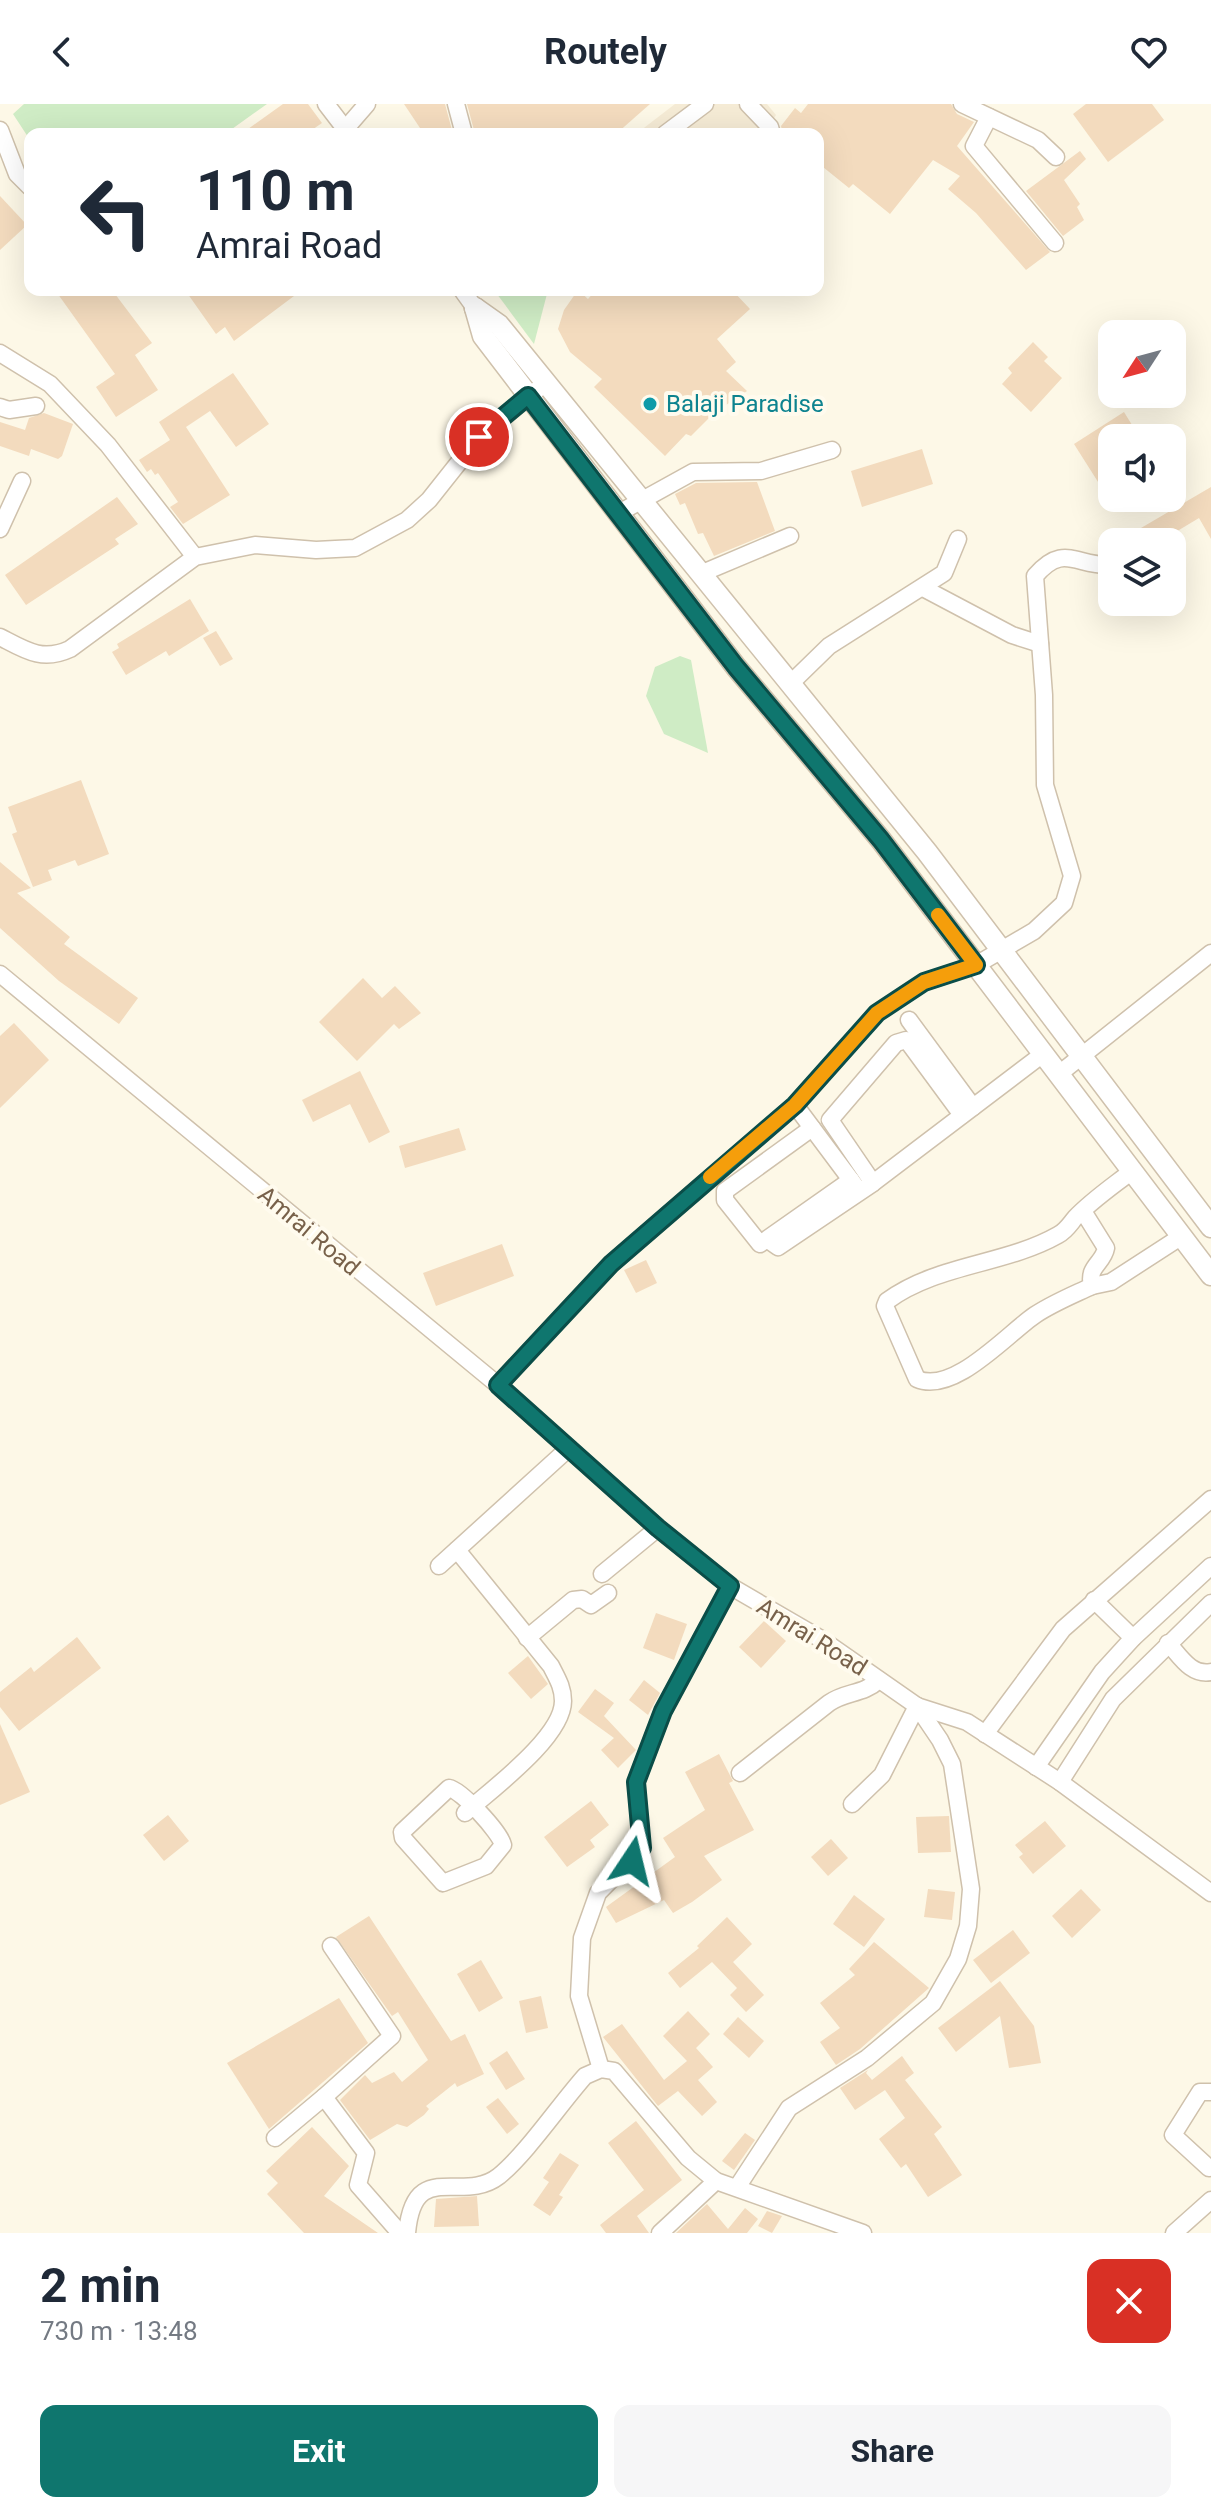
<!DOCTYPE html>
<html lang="en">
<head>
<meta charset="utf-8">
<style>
  body { margin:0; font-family:Roboto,sans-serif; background:#f6f6f7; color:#1f2937; height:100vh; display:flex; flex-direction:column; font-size:30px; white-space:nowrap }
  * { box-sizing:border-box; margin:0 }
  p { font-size:26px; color:#747a83 }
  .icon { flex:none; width:44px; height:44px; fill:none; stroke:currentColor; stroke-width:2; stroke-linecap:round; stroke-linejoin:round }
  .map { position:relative; height:2129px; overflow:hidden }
  .drawer { display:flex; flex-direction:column; background:#fff; flex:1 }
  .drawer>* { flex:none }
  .banner { position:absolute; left:24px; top:24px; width:800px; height:168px; border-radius:16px; box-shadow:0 8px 32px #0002; background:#fff; color:#1f2937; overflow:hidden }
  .needle { width:52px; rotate:234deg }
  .controls { position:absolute; left:1098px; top:216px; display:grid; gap:16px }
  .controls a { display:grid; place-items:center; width:88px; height:88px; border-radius:16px; background:#fff; box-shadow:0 8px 32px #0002; font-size:40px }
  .pin { position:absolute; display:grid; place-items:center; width:68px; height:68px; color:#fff; margin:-34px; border:4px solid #fff; border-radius:50%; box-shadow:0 2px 8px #0007 }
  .me { position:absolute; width:88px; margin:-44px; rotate:10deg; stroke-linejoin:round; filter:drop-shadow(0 0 6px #0008) }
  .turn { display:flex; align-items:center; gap:28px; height:168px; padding:0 40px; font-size:36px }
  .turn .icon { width:104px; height:104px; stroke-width:2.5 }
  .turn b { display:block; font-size:56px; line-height:68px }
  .round { display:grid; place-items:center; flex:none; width:84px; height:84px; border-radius:16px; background:#f6f6f7 }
  .head { display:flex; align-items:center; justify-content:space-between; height:136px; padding:0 40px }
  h1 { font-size:48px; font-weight:700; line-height:60px }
  .cta { display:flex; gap:16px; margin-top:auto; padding:16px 40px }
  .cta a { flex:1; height:92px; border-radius:16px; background:#0f766e; color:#fff; font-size:32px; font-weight:700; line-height:92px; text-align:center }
  .cta a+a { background:#f6f6f7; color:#1f2937 }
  header { display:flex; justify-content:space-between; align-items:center; height:104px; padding:0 40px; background:#fff; font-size:36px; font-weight:700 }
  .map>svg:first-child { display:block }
  .residential { fill:#f5ebd5 }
  .green { fill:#cfecc5 }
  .building { fill:#f3dbbe }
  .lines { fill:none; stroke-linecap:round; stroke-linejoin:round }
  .minor-casing { stroke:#cfc1ac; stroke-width:19 }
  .tertiary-casing { stroke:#cfc1ac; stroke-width:23 }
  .minor { stroke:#fff; stroke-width:16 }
  .tertiary { stroke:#fff; stroke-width:20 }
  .route-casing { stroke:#0a4d48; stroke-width:20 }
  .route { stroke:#0f766e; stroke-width:14 }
  .slow { stroke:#f59e0b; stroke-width:14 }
  .culture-dot { fill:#0f9aa8; stroke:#fffbee; stroke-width:3 }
  .labels { text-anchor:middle; stroke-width:8; stroke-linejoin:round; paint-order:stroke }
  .culture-label { font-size:24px; fill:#0d838f; stroke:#fffbee; text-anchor:start }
  .street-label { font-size:24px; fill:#78614a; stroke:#fffbee }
</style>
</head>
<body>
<header><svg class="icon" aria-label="back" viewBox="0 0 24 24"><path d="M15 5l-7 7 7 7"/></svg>Routely<svg class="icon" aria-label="heart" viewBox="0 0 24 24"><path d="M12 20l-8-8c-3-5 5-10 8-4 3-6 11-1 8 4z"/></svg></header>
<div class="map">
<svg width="1211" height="2129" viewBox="0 0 1211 2129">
  <rect width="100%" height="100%" fill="#fdf8e7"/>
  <polygon class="residential" points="675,0 767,0 776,11 764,30 636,30"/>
  <g class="green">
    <polygon points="24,0 267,0 225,30 30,30 30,36 13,10"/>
    <polygon points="494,186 548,186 534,240"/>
    <polygon points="680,552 691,556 708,649 664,630 646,592 655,563"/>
  </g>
  <g class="building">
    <polygon points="283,0 308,0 322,19 306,30 241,30"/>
    <polygon points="404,0 445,0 453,30 424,30"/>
    <polygon points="467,0 650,0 616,30 475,30"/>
    <polygon points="808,0 951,0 957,10 974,18 957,42 1050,148 1026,166 976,109 948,85 960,72 933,56 890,110 853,80 849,84 818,59 818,30 783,30 781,22 795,4 801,9"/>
    <polygon points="1086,0 1152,0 1164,16 1108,58 1073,10"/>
    <polygon points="1080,47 1086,55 1064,76 1080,100 1077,103 1084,116 1063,132 1026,87"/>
    <polygon points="0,92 27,121 0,146"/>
    <polygon points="55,186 112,186 152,239 135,251 158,286 116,313 96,283 115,270"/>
    <polygon points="185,186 302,186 234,237 225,223 216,230"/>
    <polygon points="578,186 588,195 596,186 732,186 750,205 717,235 736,258 726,267 747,287 714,309 691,332 686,330 665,352 594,283 602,275 570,248 558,225 564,206"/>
    <polygon points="1033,238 1048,253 1044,257 1062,274 1031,308 1002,280 1012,269 1008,264"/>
    <polygon points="233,269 269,320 236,343 210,307 186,323 230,391 183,420 170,403 178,398 158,369 155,371 151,365 147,368 139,356 170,336 159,318"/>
    <polygon points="1124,308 1140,334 1112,334 1112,400 1074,340"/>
    <polygon points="44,309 73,320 62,352 58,355 31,345 29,352 0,342 0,318 25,326 29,314"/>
    <polygon points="922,345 933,380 862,403 851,367"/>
    <polygon points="757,378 775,427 714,452 703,429 698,430 685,399 680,401 675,390 696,379"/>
    <polygon points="1211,383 1211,435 1199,414 1159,438 1149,438 1141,424"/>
    <polygon points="117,393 138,420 115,435 119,440 26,501 5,471"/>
    <polygon points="190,495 209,527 169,552 166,547 126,571 112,548 119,544 117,540"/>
    <polygon points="216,527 233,555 220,562 203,534"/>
    <polygon points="81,676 109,750 78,762 75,756 48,766 52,776 33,783 12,730 17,728 8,703"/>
    <polygon points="0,758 31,784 17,789 70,833 64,840 138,894 119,920 59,877 0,824"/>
    <polygon points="363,874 382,894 395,882 421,909 399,925 394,920 357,957 319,918"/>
    <polygon points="14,919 49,956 0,1004 0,932"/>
    <polygon points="360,967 390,1028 369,1039 350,1000 313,1018 302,996"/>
    <polygon points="459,1024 466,1046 405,1064 399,1042"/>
    <polygon points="502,1140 514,1172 436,1202 423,1169"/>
    <polygon points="646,1156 657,1179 636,1189 624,1166"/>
    <polygon points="656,1509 687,1520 674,1556 643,1544"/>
    <polygon points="764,1517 786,1537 761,1564 739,1543"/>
    <polygon points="77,1533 101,1564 19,1627 0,1603 0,1588 31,1563 34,1568"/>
    <polygon points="528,1552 548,1580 531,1595 508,1569"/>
    <polygon points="644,1576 660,1589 648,1611 629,1596"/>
    <polygon points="595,1585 614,1599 604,1612 636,1646 618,1664 601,1646 614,1634 578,1608"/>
    <polygon points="0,1620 30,1688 0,1701"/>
    <polygon points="719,1650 733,1677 729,1679 754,1726 704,1752 722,1776 692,1798 673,1809 664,1796 616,1819 606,1803 675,1753 663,1734 705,1706 685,1668"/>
    <polygon points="591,1697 609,1721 590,1736 595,1743 567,1763 544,1733"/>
    <polygon points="168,1711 189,1737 164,1757 143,1731"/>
    <polygon points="949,1712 951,1748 918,1749 916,1713"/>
    <polygon points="1045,1717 1066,1742 1033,1770 1019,1753 1023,1750 1015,1741"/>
    <polygon points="831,1735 848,1754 828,1772 811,1753"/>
    <polygon points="928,1785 955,1788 952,1816 924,1813"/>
    <polygon points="1081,1785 1101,1806 1072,1834 1052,1812"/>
    <polygon points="854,1791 885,1815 864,1843 833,1820"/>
    <polygon points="369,1812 451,1937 465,1930 484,1970 457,1983 455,1979 426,2002 429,2005 424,2011 407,2023 397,2020 370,2036 340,1996 365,1971 372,1979 394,1968 402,1978 428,1956 398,1908 392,1912 336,1833"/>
    <polygon points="727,1813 752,1840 733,1858 764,1891 746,1908 730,1891 737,1884 712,1858 680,1884 668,1869 699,1844 697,1842"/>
    <polygon points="1013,1826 1030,1849 991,1879 973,1856"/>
    <polygon points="874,1838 929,1884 860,1945 836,1961 820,1938 840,1924 820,1899 855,1871 849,1865"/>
    <polygon points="481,1856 503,1894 479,1908 457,1870"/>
    <polygon points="1000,1877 1034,1922 1041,1959 1009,1964 1000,1912 956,1948 938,1924"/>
    <polygon points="541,1892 548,1924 526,1929 519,1897"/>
    <polygon points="339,1894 368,1939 269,2025 227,1959"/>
    <polygon points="688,1907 710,1930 696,1944 713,1963 698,1976 717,1998 702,2012 678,1987 658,2002 603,1933 622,1920 664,1976 687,1957 663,1932"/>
    <polygon points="738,1913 764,1937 749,1954 723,1930"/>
    <polygon points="507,1947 525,1975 506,1986 489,1959"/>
    <polygon points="902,1952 914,1969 905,1976 942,2023 934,2030 962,2071 928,2093 906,2060 901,2064 879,2035 905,2014 885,1986 855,2006 840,1984 868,1966 866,1969 872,1976"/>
    <polygon points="498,1994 519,2020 507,2030 486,2003"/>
    <polygon points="636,2017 682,2076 637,2112 649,2129 606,2129 600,2121 644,2086 608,2039"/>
    <polygon points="312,2023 349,2062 324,2092 378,2129 304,2129 267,2090 278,2079 266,2067"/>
    <polygon points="745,2029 755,2036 734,2066 722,2057"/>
    <polygon points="560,2049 579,2061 559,2091 563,2093 550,2112 533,2101 549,2078 543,2074"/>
    <polygon points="477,2092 479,2122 434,2123 436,2095"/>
    <polygon points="707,2100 728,2125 745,2104 758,2115 747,2129 676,2129"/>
    <polygon points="767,2107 782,2112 772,2129 758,2122"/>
  </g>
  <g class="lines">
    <defs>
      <g id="minor">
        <polyline points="326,0 349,30"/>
        <polyline points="456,0 464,30"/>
        <polyline points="748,0 770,23 772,30"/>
        <polyline points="962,0 1038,36 1056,53"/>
        <polyline points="989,13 974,42 1055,139"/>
        <polyline points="0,26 17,70 30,83"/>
        <polyline points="341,30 367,0"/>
        <polyline points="665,30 705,0"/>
        <polyline points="462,186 475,204"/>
        <polyline points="0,249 50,280 108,341 195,453"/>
        <polyline points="0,303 9,306 36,302"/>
        <polyline points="617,410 693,368 761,367 832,346"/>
        <polyline points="0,425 22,377"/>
        <polyline points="700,470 790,432"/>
        <polyline points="925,485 1012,531 1040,540"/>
        <path d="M 0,533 C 25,546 42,558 70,545 L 195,453 L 255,441 L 316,446 L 355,444 L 407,416 L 429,396 L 479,333 L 538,285"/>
        <polyline points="790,580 829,542 944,469 958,435"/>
        <polyline points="0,870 498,1281 658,1424 730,1482 821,1535 917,1602 940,1636 952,1660 971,1785 968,1822 958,1855 933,1899 867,1954 789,2004 738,2082"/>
        <polyline points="909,916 973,1003"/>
        <polyline points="1059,970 1211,849"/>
        <polyline points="795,1001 857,1084"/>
        <polyline points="812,1024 725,1087 725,1096 760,1140 851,1076"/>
        <polyline points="873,1079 830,1016 896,939 906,936 909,939 962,1011"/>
        <path d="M 1083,1107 L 1106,1144 C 1103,1160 1087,1162 1092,1182 C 1073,1191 1053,1199 1035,1211 C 1008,1229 954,1291 917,1275 L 885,1202 L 887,1197 C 937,1160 1005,1161 1058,1131 C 1066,1127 1070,1120 1075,1114 C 1092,1096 1113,1082 1132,1067"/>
        <polyline points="768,1136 778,1143 873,1079 1043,950"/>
        <polyline points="1092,1182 1111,1178 1182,1132"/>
        <path d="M 498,1281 L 611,1160 L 795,1001 L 877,909 L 924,878 L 976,861 L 1034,827 L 1064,799 L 1072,772 L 1045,681 L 1044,591 L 1035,472 C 1064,438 1076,463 1112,461"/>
        <path d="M 457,1446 L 551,1562 C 557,1574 563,1583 563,1597 C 563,1633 492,1685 465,1709"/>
        <polyline points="439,1462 569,1344"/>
        <polyline points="602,1470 658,1424"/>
        <polyline points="1094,1496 1133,1534"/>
        <polyline points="527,1534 573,1496 582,1495 591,1501 608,1489"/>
        <path d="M 1168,1539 C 1180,1552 1191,1572 1211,1568"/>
        <polyline points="917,1602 967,1618 1060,1678 1211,1789"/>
        <polyline points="985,1630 1063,1525 1211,1395"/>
        <polyline points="1036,1663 1102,1568 1133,1534 1211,1462"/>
        <path d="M 740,1669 L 829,1599 C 846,1587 863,1591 879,1576"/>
        <polyline points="1060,1678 1113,1595 1211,1499"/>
        <path d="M 449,1684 C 461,1686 500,1728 503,1741 L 486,1762 L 443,1779 L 403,1734 L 402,1728 Z"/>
        <polyline points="852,1700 882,1671 917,1602"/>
        <polyline points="331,1842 392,1932 324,1993 366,2049 358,2081 400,2129"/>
        <polyline points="601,1965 579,1892 582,1834 598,1789 642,1744 636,1678 663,1607 730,1482"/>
        <polyline points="275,2034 324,1993"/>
        <polyline points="1209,2064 1173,2031 1200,1988 1211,1988"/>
        <path d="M 407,2129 C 414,2053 462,2101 499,2072 C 527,2049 560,2000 585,1972 L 601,1965 L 614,1967 L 688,2054 L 716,2077 L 863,2129"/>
        <polyline points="660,2129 716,2077"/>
        <polyline points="1174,2129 1211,2096"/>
      </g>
      <g id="tertiary">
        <polyline points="475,204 483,232 736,563 881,736 1211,1171"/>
        <polyline points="475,204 499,221 927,748 1211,1123"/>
      </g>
    </defs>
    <use href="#minor" class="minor-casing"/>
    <use href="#tertiary" class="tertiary-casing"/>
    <use href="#minor" class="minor"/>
    <use href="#tertiary" class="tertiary"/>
  </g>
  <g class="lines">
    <defs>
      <polyline id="route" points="479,333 528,292 736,563 881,736 976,861 924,878 877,909 795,1001 611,1160 498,1281 658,1424 730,1482 663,1607 636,1678 642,1744 632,1757"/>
    </defs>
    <use href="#route" class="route-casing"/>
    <use href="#route" class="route"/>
    <polyline class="slow" points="710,1073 795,1001 877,909 924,878 976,861 938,811"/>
  </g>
  <circle class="culture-dot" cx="650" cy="300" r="8"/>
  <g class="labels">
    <g class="culture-label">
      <text x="666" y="308">Balaji Paradise</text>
    </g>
    <g class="street-label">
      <text transform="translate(309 1127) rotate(40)" y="8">Amrai Road</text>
      <text transform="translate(812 1533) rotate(32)" y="8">Amrai Road</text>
    </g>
  </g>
</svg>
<div class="controls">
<a><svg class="needle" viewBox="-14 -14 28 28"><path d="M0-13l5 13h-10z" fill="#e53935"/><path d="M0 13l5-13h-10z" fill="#747a83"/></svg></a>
<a><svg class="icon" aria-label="sound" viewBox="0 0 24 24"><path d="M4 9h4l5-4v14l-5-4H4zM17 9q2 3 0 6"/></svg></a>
<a><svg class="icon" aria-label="layers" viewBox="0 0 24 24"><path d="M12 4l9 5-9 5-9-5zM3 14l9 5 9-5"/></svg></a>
</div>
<div class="pin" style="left:479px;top:333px;background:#d93025"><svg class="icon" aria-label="arrive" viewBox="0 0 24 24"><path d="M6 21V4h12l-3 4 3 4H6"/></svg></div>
<svg class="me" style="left:632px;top:1757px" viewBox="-20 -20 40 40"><path d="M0-17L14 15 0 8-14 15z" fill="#0f766e" stroke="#fff" stroke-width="4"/></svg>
<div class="banner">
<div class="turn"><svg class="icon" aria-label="left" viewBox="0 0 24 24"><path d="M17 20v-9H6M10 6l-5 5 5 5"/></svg><div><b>110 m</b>Amrai Road</div></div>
</div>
</div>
<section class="drawer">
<div class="head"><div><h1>2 min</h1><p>730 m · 13:48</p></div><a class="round" style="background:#d93025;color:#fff"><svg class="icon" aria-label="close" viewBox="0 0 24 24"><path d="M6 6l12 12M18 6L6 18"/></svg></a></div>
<div class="cta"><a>Exit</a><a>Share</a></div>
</section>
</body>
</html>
